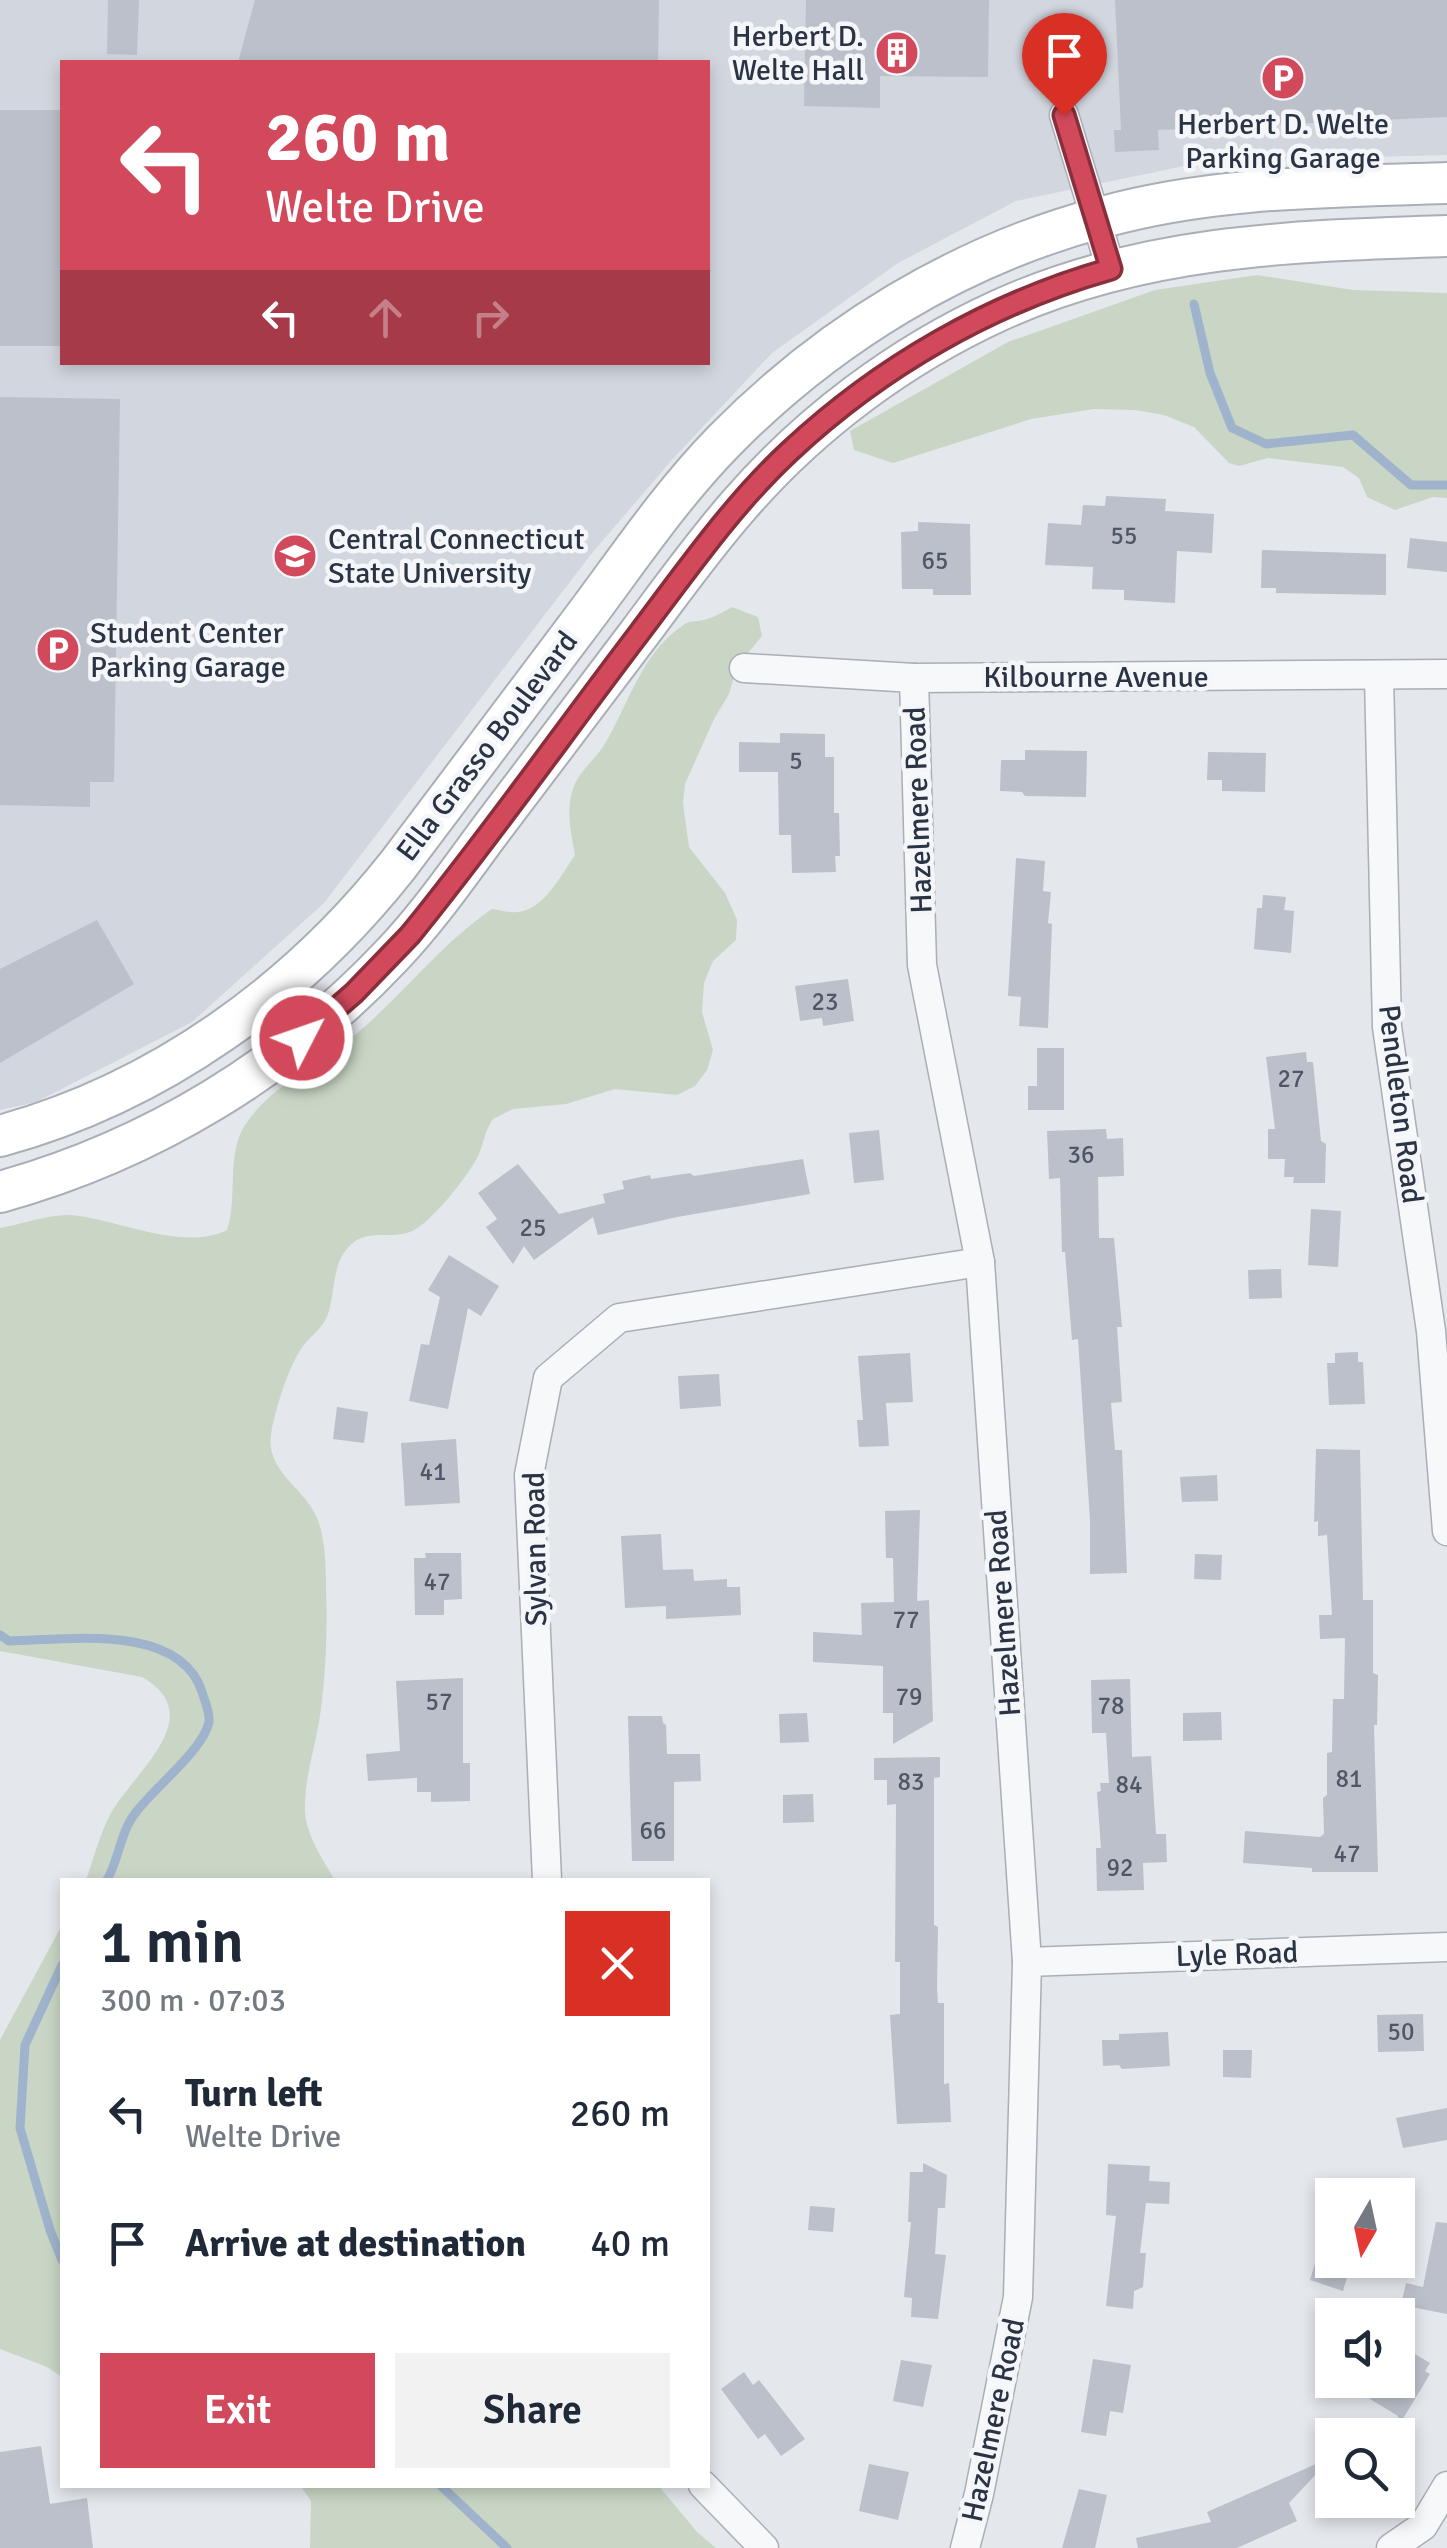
<!DOCTYPE html>
<html lang="en">
<head>
<meta charset="utf-8">
<style>
  body { margin:0; font-family:Signika,sans-serif; background:#f2f2f3; color:#1f2937; height:100vh; display:flex; flex-direction:column; font-size:38px; white-space:nowrap }
  * { box-sizing:border-box; margin:0 }
  p { font-size:32px; color:#747a83 }
  .icon { flex:none; width:55px; height:55px; fill:none; stroke:currentColor; stroke-width:2; stroke-linecap:round; stroke-linejoin:round }
  .map { position:relative; flex:1; overflow:hidden }
  .sheet { position:absolute; left:60px; top:1878px; width:650px; height:610px; display:flex; flex-direction:column; background:#fff; border-radius:0px; box-shadow:0 5px 15px #0003 }
  .sheet>* { flex:none }
  .guide { position:absolute; left:60px; top:60px; width:650px; height:305px; border-radius:0px; box-shadow:0 5px 15px #0003; background:#d1495b; color:#fff; overflow:hidden }
  .needle { width:65px; rotate:189deg }
  .controls { position:absolute; left:1315px; top:2178px; display:grid; gap:20px }
  .controls a { display:grid; place-items:center; width:100px; height:100px; border-radius:0px; background:#fff; box-shadow:0 5px 15px #0003; font-size:50px }
  .pin { position:absolute; display:grid; place-items:center; width:85px; height:85px; color:#fff; margin:-102px -42px; border-radius:50% 50% 50% 0; rotate:-45deg; box-shadow:0 0 10px #0007 }
  .pin .icon { rotate:45deg }
  .me { position:absolute; width:110px; margin:-55px; rotate:49deg; stroke-linejoin:round; filter:drop-shadow(0 0 8px #0008) }
  .turn { display:flex; align-items:center; gap:35px; height:210px; padding:0 40px; font-size:45px }
  .turn .icon { width:130px; height:130px; stroke-width:2.5 }
  .turn b { display:block; font-size:70px; line-height:85px }
  .lanes { display:flex; align-items:center; height:95px; padding:0 40px; background:#0003; justify-content:center; gap:50px; direction:ltr }
  .lanes .off { opacity:.35 }
  .round { display:grid; place-items:center; flex:none; width:105px; height:105px; border-radius:0px; background:#f2f2f3 }
  .headline { display:flex; align-items:center; justify-content:space-between; height:170px; padding:0 40px }
  h1 { font-size:60px; font-weight:600; line-height:75px }
  .cta { display:flex; gap:20px; margin-top:auto; padding:20px 40px }
  .cta a { flex:1; height:115px; border-radius:0px; background:#d1495b; color:#fff; font-size:40px; font-weight:600; line-height:115px; text-align:center }
  .cta a+a { background:#f2f2f3; color:#1f2937 }
  ul { padding:0; list-style:none }
  li { display:flex; align-items:center; gap:30px; height:130px; padding:0 40px }
  li div { flex:1 }
  li b { display:block; font-size:38px }
  li em { font-style:normal }
  .map>svg:first-child { display:block }
  .built { fill:#d2d6de; fill-rule:evenodd }
  .green { fill:#c9d6c5 }
  .lines { fill:none; stroke-linecap:round; stroke-linejoin:round }
  .stream { stroke:#9fb4cc; stroke-width:9 }
  .building { fill:#bbc0ca }
  .minor-casing { stroke:#a9aeb7; stroke-width:31 }
  .secondary-casing { stroke:#a9aeb7; stroke-width:44 }
  .minor { stroke:#f7f8fa; stroke-width:28 }
  .secondary { stroke:#fff; stroke-width:40 }
  .route-casing { stroke:#882f3b; stroke-width:25 }
  .route { stroke:#d1495b; stroke-width:18 }
  .labels { text-anchor:middle; stroke-width:9; stroke-linejoin:round; paint-order:stroke }
  .number-label { font-size:25px; fill:#4f5766 }
  .poi-label { font-size:30px; fill:#2b3445; stroke:#f4f6f9; text-anchor:start }
  .street-label { font-size:30px; fill:#2b3445; stroke:#f4f6f9 }
</style>
</head>
<body>
<div class="map">
<svg width="1447" height="2548" viewBox="0 0 1447 2548">
  <rect width="100%" height="100%" fill="#e4e7ec"/>
  <path class="built" d="M 0,0 L 1447,0 L 1447,155 L 1208,161 L 1016,201 L 898,263 L 772,353 L 671,461 L 592,553 L 324,903 L 192,1022 L 36,1102 L 0,1110 ZM 62,62 L 708,62 L 708,362 L 62,362 Z"/>
  <g class="green">
    <polygon points="1257,275 1353,290 1447,293 1447,498 1433,497 1395,510 1367,497 1359,478 1343,467 1268,458 1239,466 1229,463 1194,427 1164,415 1135,410 1094,409 1031,419 893,463 854,450 850,431 1008,342 1155,290"/>
    <path d="M 732,607 L 758,617 L 762,636 L 737,666 L 729,694 L 714,719 L 685,784 L 683,803 L 689,847 L 725,893 L 737,920 L 736,940 L 713,961 L 704,983 L 702,1012 L 713,1050 L 707,1070 L 695,1086 L 677,1095 L 615,1089 L 566,1104 L 513,1109 L 493,1119 C 485,1130 484,1142 479,1154 C 470,1174 430,1225 410,1232 C 383,1241 362,1224 342,1256 C 333,1272 334,1296 328,1314 C 322,1331 309,1336 301,1349 C 288,1368 274,1413 271,1435 C 266,1472 305,1488 317,1518 C 326,1539 326,1571 326,1593 C 328,1630 325,1686 319,1722 C 314,1751 304,1781 305,1811 C 306,1835 323,1860 335,1880 L 86,1880 C 94,1858 100,1833 111,1813 C 135,1771 210,1716 142,1677 L 0,1651 L 0,1228 C 22,1224 49,1214 71,1215 C 117,1219 184,1252 227,1230 C 238,1198 226,1154 245,1125 C 270,1087 316,1066 351,1038 C 401,998 439,945 492,909 C 500,910 509,913 517,912 C 542,912 562,874 575,855 C 571,832 565,809 574,786 C 581,769 597,758 606,742 C 628,704 643,652 682,626 C 689,620 695,622 704,620 C 713,618 723,612 732,607 Z"/>
    <polygon points="62,1925 62,2377 47,2367 0,2349 0,2040"/>
    <polygon points="300,2485 658,2485 697,2532 716,2548 310,2548 311,2501"/>
  </g>
  <g class="lines">
    <g class="stream">
      <polyline points="1194,304 1210,373 1232,428 1266,444 1353,435 1411,485 1447,485"/>
      <path d="M 0,1635 L 9,1641 C 65,1640 180,1622 202,1692 C 205,1701 210,1712 209,1722 C 203,1750 155,1787 137,1811 C 120,1831 120,1857 107,1880"/>
      <polyline points="62,1965 25,2045 20,2128 50,2230 62,2260"/>
      <polyline points="440,2485 507,2548"/>
    </g>
  </g>
  <g class="building">
    <polygon points="108,0 139,0 137,55 107,54"/>
    <polygon points="255,0 659,0 658,62 238,62"/>
    <polygon points="806,0 989,0 988,77 880,76 880,108 804,106"/>
    <polygon points="1115,0 1447,0 1447,117 1158,130 1159,150 1115,152 1114,130 1121,130"/>
    <rect x="0" y="110" width="62" height="236"/>
    <polygon points="0,397 120,399 114,782 90,782 90,807 0,805"/>
    <polygon points="1106,496 1166,499 1165,511 1214,514 1212,553 1177,551 1175,603 1124,600 1124,590 1092,589 1093,567 1045,565 1048,523 1081,525 1083,505 1105,506"/>
    <polygon points="918,522 970,524 971,595 933,595 933,589 902,589 901,532 918,531"/>
    <polygon points="1410,538 1447,542 1447,572 1407,568"/>
    <polygon points="1262,550 1386,554 1386,595 1276,593 1276,588 1261,588"/>
    <polygon points="780,733 825,734 825,757 834,757 834,813 839,813 840,856 835,856 836,872 792,873 791,835 779,835 778,772 739,772 739,742 780,743"/>
    <polygon points="1025,750 1087,751 1086,797 1025,796 1022,792 1000,791 1001,760 1025,760"/>
    <polygon points="1208,752 1266,753 1265,792 1222,791 1222,780 1207,780"/>
    <polygon points="1016,858 1045,861 1043,891 1051,892 1048,923 1052,924 1048,1028 1019,1026 1021,997 1008,996"/>
    <polygon points="1263,895 1286,897 1284,910 1294,911 1291,953 1254,949 1257,908 1262,908"/>
    <polygon points="97,920 134,984 0,1063 0,969"/>
    <polygon points="848,979 854,1021 823,1026 822,1018 800,1021 795,986"/>
    <polygon points="1037,1048 1064,1048 1064,1110 1028,1110 1028,1086 1037,1086"/>
    <polygon points="1306,1052 1307,1062 1313,1062 1321,1141 1326,1144 1325,1183 1293,1183 1294,1177 1284,1177 1285,1159 1268,1159 1268,1129 1275,1129 1266,1057"/>
    <polygon points="1106,1129 1107,1139 1123,1138 1124,1176 1098,1177 1099,1238 1114,1238 1122,1327 1117,1327 1122,1402 1111,1403 1115,1450 1122,1450 1127,1573 1090,1574 1090,1520 1078,1339 1072,1340 1065,1252 1062,1252 1060,1178 1049,1179 1047,1131"/>
    <polygon points="879,1130 884,1180 854,1183 849,1133"/>
    <polygon points="803,1159 810,1194 677,1217 598,1235 593,1217 534,1260 524,1246 513,1264 486,1227 497,1219 478,1193 518,1164 559,1214 605,1203 603,1194 624,1189 622,1181 650,1175 651,1179 690,1173 694,1176"/>
    <polygon points="1311,1209 1341,1211 1338,1267 1308,1265"/>
    <polygon points="449,1255 499,1286 481,1316 468,1308 448,1409 409,1401 421,1344 429,1345 440,1297 428,1290"/>
    <polygon points="1281,1269 1282,1298 1249,1299 1248,1270"/>
    <polygon points="1358,1352 1358,1362 1363,1362 1365,1404 1329,1405 1327,1363 1335,1363 1335,1353"/>
    <polygon points="910,1353 913,1402 886,1403 889,1446 859,1447 857,1420 863,1420 858,1356"/>
    <polygon points="719,1374 721,1406 680,1409 678,1376"/>
    <polygon points="337,1407 368,1412 364,1443 333,1439"/>
    <polygon points="456,1439 460,1503 405,1506 401,1443"/>
    <polygon points="1316,1449 1360,1450 1363,1600 1373,1600 1373,1673 1378,1675 1377,1725 1374,1725 1378,1872 1312,1872 1312,1868 1243,1863 1245,1831 1320,1837 1324,1834 1323,1798 1327,1795 1327,1753 1332,1752 1333,1699 1344,1699 1345,1638 1320,1639 1319,1615 1332,1615 1327,1535 1318,1536 1318,1521 1314,1522"/>
    <polygon points="1217,1475 1218,1501 1182,1502 1180,1477"/>
    <polygon points="920,1510 917,1601 929,1600 933,1721 893,1744 893,1713 883,1713 883,1666 813,1662 813,1632 862,1635 861,1603 894,1602 893,1558 886,1558 885,1511"/>
    <polygon points="661,1534 663,1570 693,1569 694,1581 727,1579 727,1587 740,1587 741,1615 666,1619 666,1606 625,1608 621,1536"/>
    <polygon points="425,1553 461,1553 462,1599 444,1600 444,1615 415,1615 414,1558 426,1558"/>
    <polygon points="1195,1554 1222,1555 1221,1580 1194,1579"/>
    <polygon points="463,1678 463,1763 470,1763 470,1801 431,1802 431,1792 417,1792 417,1778 368,1781 366,1754 400,1751 396,1681"/>
    <polygon points="1130,1679 1132,1757 1151,1756 1156,1834 1166,1834 1167,1862 1143,1863 1144,1890 1097,1891 1096,1848 1101,1848 1097,1792 1101,1791 1100,1783 1109,1783 1106,1733 1092,1733 1091,1680"/>
    <polygon points="1221,1712 1222,1740 1183,1741 1183,1713"/>
    <polygon points="807,1713 809,1742 780,1743 779,1714"/>
    <polygon points="628,1716 662,1716 663,1723 666,1725 667,1754 700,1754 701,1781 674,1782 674,1861 632,1861"/>
    <polygon points="940,1757 940,1777 934,1778 934,1925 938,1927 937,1988 938,2003 944,2003 944,2084 949,2083 951,2122 897,2124 890,2015 900,2014 900,1962 895,1962 896,1804 887,1805 887,1780 874,1780 874,1758"/>
    <polygon points="813,1794 814,1822 783,1823 783,1795"/>
    <polygon points="1423,2014 1424,2051 1378,2052 1377,2015"/>
    <polygon points="1168,2032 1170,2066 1122,2069 1119,2065 1103,2066 1102,2040 1119,2040 1119,2034"/>
    <polygon points="1223,2050 1252,2050 1251,2078 1223,2077"/>
    <polygon points="1447,2108 1447,2140 1403,2148 1396,2118"/>
    <polygon points="923,2163 947,2175 945,2208 938,2208 935,2254 946,2255 938,2319 911,2317 912,2298 904,2297 911,2222 908,2222 910,2172 923,2172"/>
    <polygon points="1108,2164 1150,2166 1149,2181 1170,2182 1169,2204 1146,2203 1140,2253 1146,2253 1143,2287 1134,2291 1133,2309 1106,2306 1116,2216 1106,2215"/>
    <polygon points="810,2206 835,2208 833,2232 808,2230"/>
    <polygon points="1436,2222 1447,2223 1447,2314 1401,2305 1406,2283 1423,2287"/>
    <polygon points="1316,2260 1352,2260 1343,2291 1310,2280"/>
    <polygon points="1398,2344 1430,2363 1425,2371 1430,2374 1398,2427 1398,2416 1370,2399 1382,2380 1398,2380"/>
    <polygon points="1093,2359 1131,2365 1123,2413 1110,2411 1106,2436 1081,2432"/>
    <polygon points="901,2360 932,2365 923,2407 893,2401"/>
    <polygon points="744,2372 753,2385 759,2380 805,2439 781,2456 765,2434 758,2439 721,2389"/>
    <polygon points="41,2446 50,2504 87,2498 93,2548 0,2548 0,2452"/>
    <polygon points="1332,2457 1289,2503 1297,2521 1237,2548 1138,2548 1136,2538 1211,2522 1207,2512"/>
    <polygon points="869,2464 909,2472 898,2520 859,2511"/>
    <polygon points="1079,2489 1107,2495 1095,2548 1062,2548"/>
  </g>
  <g class="lines">
    <defs>
      <g id="minor">
        <polyline points="1064,115 1111,269"/>
        <polyline points="744,668 914,678 1447,674"/>
        <polyline points="1379,676 1387,1027 1431,1331 1447,1531"/>
        <polyline points="914,678 922,965 980,1262 1027,1962 1018,2297 979,2494 965,2548"/>
        <polyline points="547,1880 529,1475 548,1378 619,1318 980,1262"/>
        <polyline points="1027,1962 1447,1947"/>
        <polyline points="703,2485 764,2548"/>
        <polyline points="1391,2548 1423,2526 1447,2486"/>
      </g>
      <g id="secondary">
        <path d="M 0,1136 C 158,1093 297,993 398,865 C 457,787 516,709 575,630 C 623,567 668,498 724,441 C 828,335 959,255 1103,217 C 1215,186 1331,187 1447,183"/>
        <path d="M 0,1192 C 151,1150 286,1068 393,954 C 431,914 462,868 495,824 C 542,761 590,698 638,635 C 671,591 703,546 739,505 C 810,423 901,355 1000,310 C 1143,245 1293,241 1447,236"/>
      </g>
    </defs>
    <use href="#minor" class="minor-casing"/>
    <use href="#secondary" class="secondary-casing"/>
    <use href="#minor" class="minor"/>
    <use href="#secondary" class="secondary"/>
  </g>
  <g class="lines">
    <defs>
      <path id="route" d="M 302,1038 L 354,993 L 410,935 C 490,837 563,733 640,632 C 687,570 732,505 790,451 C 881,366 991,303 1111,269 L 1064,115"/>
    </defs>
    <use href="#route" class="route-casing"/>
    <use href="#route" class="route"/>
  </g>
  <defs>
    <symbol id="building-disc" viewBox="-11 -11 22 22"><circle r="9.5" fill="#d1495b" stroke="#f4f6f9"/><path d="M-4-6H4V6H1V3H-1V6H-4ZM-2.5-4.3h1.7v1.8h-1.7ZM.8-4.3h1.7v1.8H.8ZM-2.5-1h1.7V.8h-1.7ZM.8-1h1.7V.8H.8Z" fill="#fff"/></symbol>
    <symbol id="parking-disc" viewBox="-11 -11 22 22"><circle r="9.5" fill="#d1495b" stroke="#f4f6f9"/><path d="M-3.5-5.5H1a3.5 3.5 0 0 1 0 7H-1V5.5H-3.5ZM-1-3.4V-.6H.8a1.4 1.4 0 0 0 0-2.8Z" fill="#fff"/></symbol>
    <symbol id="university-disc" viewBox="-11 -11 22 22"><circle r="9.5" fill="#d1495b" stroke="#f4f6f9"/><path d="M0-5L7-2L0 1L-7-2ZM-4 1L0 2.5L4 1V4Q0 6-4 4Z" fill="#fff"/></symbol>
  </defs>
  <g fill-rule="evenodd">
    <use href="#building-disc" x="872" y="28" width="50" height="50"/>
    <use href="#parking-disc" x="1258" y="53" width="50" height="50"/>
    <use href="#university-disc" x="270" y="531" width="50" height="50"/>
    <use href="#parking-disc" x="33" y="625" width="50" height="50"/>
  </g>
  <g class="labels">
    <g class="number-label">
      <text x="1124" y="544">55</text>
      <text x="935" y="569">65</text>
      <text x="796" y="769">5</text>
      <text x="825" y="1010">23</text>
      <text x="1291" y="1087">27</text>
      <text x="1081" y="1163">36</text>
      <text x="533" y="1236">25</text>
      <text x="433" y="1480">41</text>
      <text x="437" y="1590">47</text>
      <text x="906" y="1628">77</text>
      <text x="909" y="1705">79</text>
      <text x="439" y="1710">57</text>
      <text x="1111" y="1714">78</text>
      <text x="1349" y="1787">81</text>
      <text x="911" y="1790">83</text>
      <text x="1129" y="1793">84</text>
      <text x="653" y="1839">66</text>
      <text x="1347" y="1862">47</text>
      <text x="1120" y="1876">92</text>
      <text x="1401" y="2040">50</text>
    </g>
    <g class="poi-label">
      <text x="864" y="46" text-anchor="end">Herbert D.<tspan x="864" dy="34">Welte Hall</tspan></text>
      <text x="1283" y="134" text-anchor="middle">Herbert D. Welte<tspan x="1283" dy="34">Parking Garage</tspan></text>
      <text x="328" y="549">Central Connecticut<tspan x="328" dy="34">State University</tspan></text>
      <text x="90" y="643">Student Center<tspan x="90" dy="34">Parking Garage</tspan></text>
    </g>
    <g class="street-label">
      <text x="1096" y="687">Kilbourne Avenue</text>
      <text transform="translate(487 746) rotate(-53)" y="10">Ella Grasso Boulevard</text>
      <text transform="translate(918 810) rotate(-92)" y="10">Hazelmere Road</text>
      <text transform="translate(1401 1104) rotate(83)" y="10">Pendleton Road</text>
      <text transform="translate(535 1549) rotate(-91)" y="10">Sylvan Road</text>
      <text transform="translate(1003 1613) rotate(-94)" y="10">Hazelmere Road</text>
      <text transform="translate(1237 1954) rotate(-2)" y="10">Lyle Road</text>
      <text transform="translate(993 2420) rotate(-78)" y="10">Hazelmere Road</text>
    </g>
  </g>
</svg>
<div class="controls">
<a><svg class="needle" viewBox="-14 -14 28 28"><path d="M0-13l5 13h-10z" fill="#e53935"/><path d="M0 13l5-13h-10z" fill="#747a83"/></svg></a>
<a><svg class="icon" aria-label="sound" viewBox="0 0 24 24"><path d="M4 9h4l5-4v14l-5-4H4zM17 9q2 3 0 6"/></svg></a>
<a><svg class="icon" aria-label="search" viewBox="0 0 24 24"><circle cx="10" cy="10" r="6"/><path d="M15 15l6 6"/></svg></a>
</div>
<div class="pin" style="left:1064px;top:115px;background:#d93025"><svg class="icon" aria-label="arrive" viewBox="0 0 24 24"><path d="M6 21V4h12l-3 4 3 4H6"/></svg></div>
<svg class="me" style="left:302px;top:1038px" viewBox="-20 -20 40 40"><circle r="17" fill="#d1495b" stroke="#fff" stroke-width="3"/><path d="M0-11L8 9 0 5-8 9z" fill="#fff"/></svg>
<div class="guide">
<div class="turn"><svg class="icon" aria-label="left" viewBox="0 0 24 24"><path d="M17 20v-9H6M10 6l-5 5 5 5"/></svg><div><b>260 m</b>Welte Drive</div></div>
<div class="lanes"><svg class="icon" aria-label="left" viewBox="0 0 24 24"><path d="M17 20v-9H6M10 6l-5 5 5 5"/></svg><svg class="icon off" aria-label="ahead" viewBox="0 0 24 24"><path d="M12 20V5M6 11l6-6 6 6"/></svg><svg class="icon off" aria-label="right" viewBox="0 0 24 24"><path d="M7 20v-9h11M14 6l5 5-5 5"/></svg></div>
</div>
<section class="sheet">
<div class="headline"><div><h1>1 min</h1><p>300 m · 07:03</p></div><a class="round" style="background:#d93025;color:#fff"><svg class="icon" aria-label="close" viewBox="0 0 24 24"><path d="M6 6l12 12M18 6L6 18"/></svg></a></div>
<ul>
<li><svg class="icon" aria-label="left" viewBox="0 0 24 24"><path d="M17 20v-9H6M10 6l-5 5 5 5"/></svg><div><b>Turn left</b><p>Welte Drive</p></div><em>260 m</em></li>
<li><svg class="icon" aria-label="arrive" viewBox="0 0 24 24"><path d="M6 21V4h12l-3 4 3 4H6"/></svg><div><b>Arrive at destination</b></div><em>40 m</em></li>
</ul>
<div class="cta"><a>Exit</a><a>Share</a></div>
</section>
</div>
</body>
</html>
